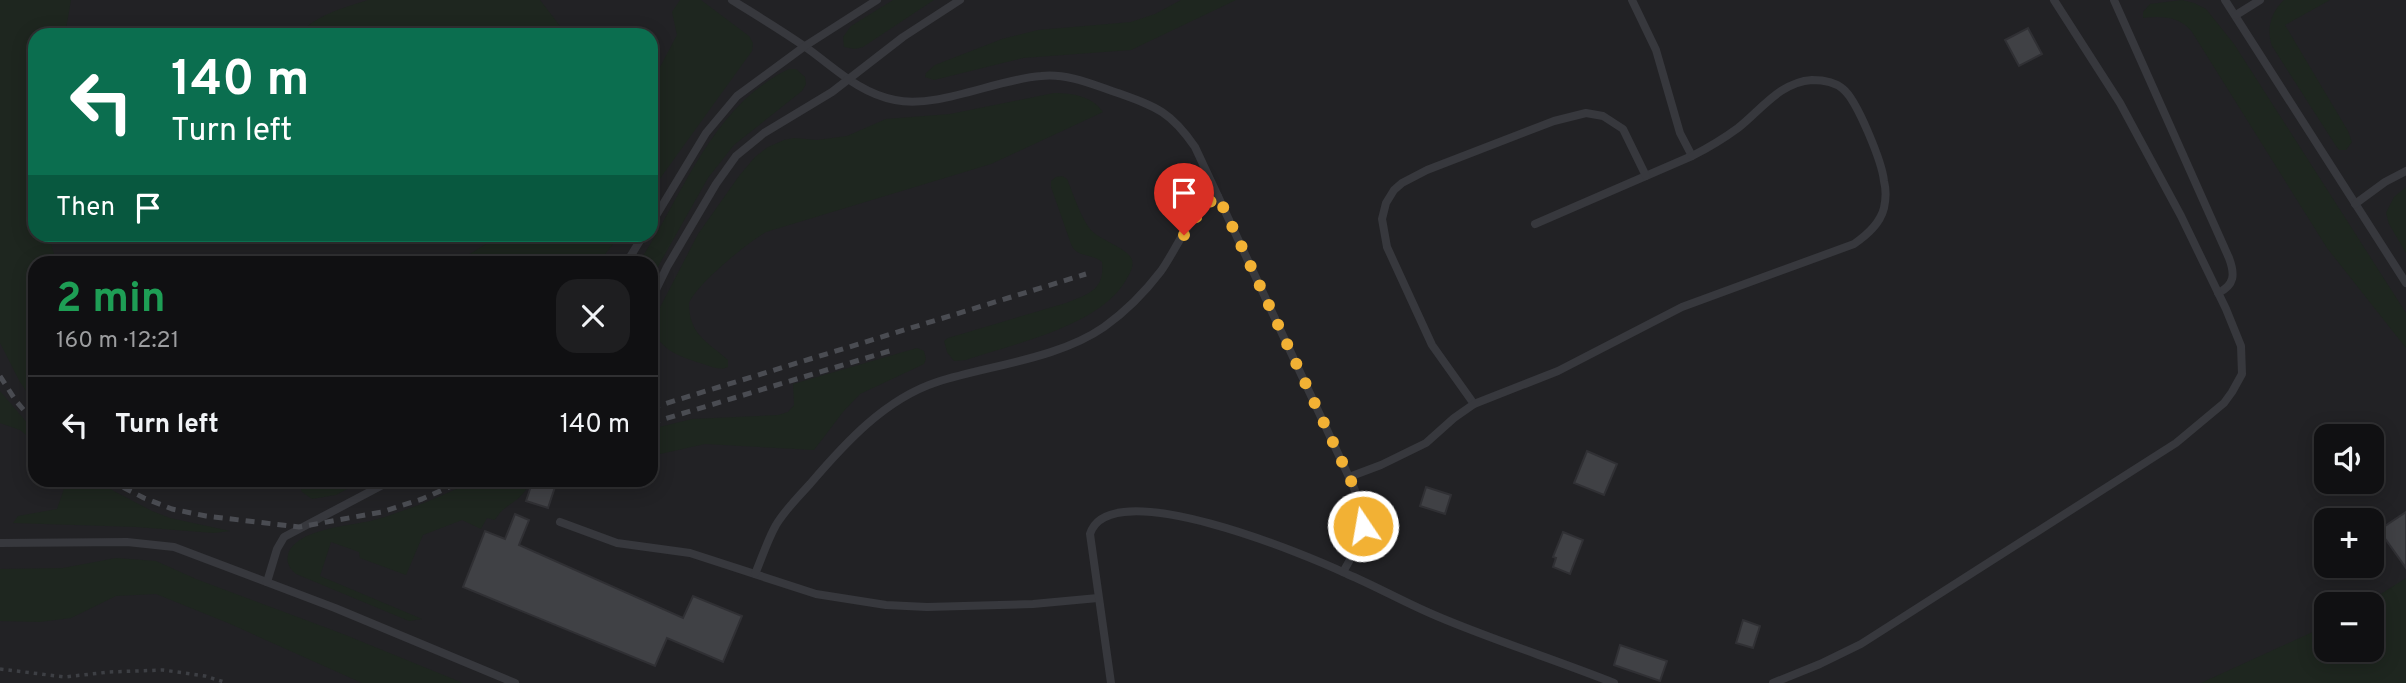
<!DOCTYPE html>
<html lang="en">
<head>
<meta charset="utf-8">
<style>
  body { margin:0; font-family:Overpass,sans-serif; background:#1e1e20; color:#f1f3f6; height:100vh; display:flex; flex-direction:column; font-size:26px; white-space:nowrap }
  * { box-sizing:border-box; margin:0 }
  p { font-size:23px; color:#9c9d9f }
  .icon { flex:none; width:38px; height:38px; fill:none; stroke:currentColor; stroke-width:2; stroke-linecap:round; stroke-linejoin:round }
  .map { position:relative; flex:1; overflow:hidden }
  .panel { position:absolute; left:28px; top:256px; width:630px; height:231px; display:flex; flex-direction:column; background:#101012; border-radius:21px; box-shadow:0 4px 18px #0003,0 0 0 2px #303032 }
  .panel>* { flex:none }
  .top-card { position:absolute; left:28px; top:28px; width:630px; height:214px; border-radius:21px; box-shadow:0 4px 18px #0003,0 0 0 2px #303032; background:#0b6e4f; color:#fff; overflow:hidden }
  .controls { position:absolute; left:2314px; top:424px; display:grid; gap:14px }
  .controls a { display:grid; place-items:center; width:70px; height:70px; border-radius:14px; background:#101012; box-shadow:0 4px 18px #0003,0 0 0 2px #303032; font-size:35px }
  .pin { position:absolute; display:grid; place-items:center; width:60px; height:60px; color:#fff; margin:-72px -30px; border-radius:50% 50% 50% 0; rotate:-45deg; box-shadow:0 0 7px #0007 }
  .pin .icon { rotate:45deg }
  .me { position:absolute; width:77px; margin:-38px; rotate:348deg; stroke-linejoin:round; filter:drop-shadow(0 0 5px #0008) }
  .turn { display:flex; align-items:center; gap:24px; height:147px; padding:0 28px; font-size:32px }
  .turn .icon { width:91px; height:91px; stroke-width:2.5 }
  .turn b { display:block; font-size:49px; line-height:60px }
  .then { display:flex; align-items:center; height:66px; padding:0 28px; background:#0003; gap:14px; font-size:26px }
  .round { display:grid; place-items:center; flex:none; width:74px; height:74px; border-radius:21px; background:#1e1e20 }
  .summary { display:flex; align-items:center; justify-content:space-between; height:119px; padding:0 28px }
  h1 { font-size:42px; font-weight:700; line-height:52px; color:#1e9e55 }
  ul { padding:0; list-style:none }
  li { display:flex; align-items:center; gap:21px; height:98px; padding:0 28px; border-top:2px solid #303032 }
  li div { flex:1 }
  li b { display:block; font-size:26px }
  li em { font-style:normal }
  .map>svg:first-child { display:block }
  .built { fill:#222225; fill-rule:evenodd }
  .green { fill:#1e261f }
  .building { fill:#404145; stroke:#303034; stroke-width:2 }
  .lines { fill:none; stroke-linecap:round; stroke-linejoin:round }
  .path { stroke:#3d3f44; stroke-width:3.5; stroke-dasharray:3.5 5; stroke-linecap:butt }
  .service { stroke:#37383d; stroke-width:8 }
  .rail { stroke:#4a4c52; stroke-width:5; stroke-dasharray:9 7; stroke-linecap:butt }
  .route { stroke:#f2b134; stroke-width:12; stroke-dasharray:0 21.6 }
</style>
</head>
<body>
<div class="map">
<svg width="2406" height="683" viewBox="0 0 2406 683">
  <rect width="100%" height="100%" fill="#161618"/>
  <path class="built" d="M 0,0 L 2406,0 L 2406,683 L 0,683 ZM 35,35 L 651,35 L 651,234 L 35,234 ZM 35,262 L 651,262 L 651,480 L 35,480 ZM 2326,436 L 2371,436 L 2371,481 L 2326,481 ZM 2326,520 L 2371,520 L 2371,565 L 2326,565 ZM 2326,604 L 2371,604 L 2371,649 L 2326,649 Z"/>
  <g class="green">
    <polygon points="0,0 71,0 65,35 35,35 35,104 29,122 27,136 35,177 35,234 49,235 56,262 35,262 35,404 20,382 0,343"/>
    <path d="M 368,0 L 540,0 L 567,35 L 298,35 C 316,15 343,8 368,0 Z"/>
    <polygon points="680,0 701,0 749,36 753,43 752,51 651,191 651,84 677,35 672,12"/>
    <polygon points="893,0 934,0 863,47 855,49 844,47 843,37 851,26"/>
    <polygon points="1181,0 1236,0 1131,50 1023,58 934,80 925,77 926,73 935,65 1002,39 1038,30 1131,22 1155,14"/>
    <path d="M 2182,0 L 2194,3 L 2206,9 L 2234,44 L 2406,313 L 2406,348 L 2327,248 L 2192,32 C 2179,16 2162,16 2143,18 L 2143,12 L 2150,4 Z"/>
    <path d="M 2284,0 L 2330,0 L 2285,25 L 2348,131 L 2352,142 L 2346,150 L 2339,150 L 2336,146 L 2272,46 C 2266,29 2271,12 2284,0 Z"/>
    <path d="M 789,69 L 796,69 L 805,77 L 806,84 L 802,91 L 734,145 L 708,178 L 651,279 L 651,262 L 639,262 C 683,196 711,106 789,69 Z"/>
    <path d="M 1054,93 C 1072,93 1092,96 1103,112 L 991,164 L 766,232 C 747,243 698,283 689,303 C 689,334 706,341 728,360 L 728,367 C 719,371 710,366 700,363 C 678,356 654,348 653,321 L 698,234 L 739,176 L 755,157 L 768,147 L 784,140 L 794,138 L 817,140 L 847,136 L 886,119 L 950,114 Z"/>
    <path d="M 1062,176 L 1067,179 C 1073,193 1082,222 1093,232 C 1101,240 1129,249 1132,260 C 1134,267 1130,273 1126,280 C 1100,326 1013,344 966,360 L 954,361 L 947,352 L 944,341 L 948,338 L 1066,303 C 1089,294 1105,290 1102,262 C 1092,253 1076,258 1071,244 L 1051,187 L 1051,181 L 1056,177 Z"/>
    <polygon points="2406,187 2406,253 2389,224 2386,213 2394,197"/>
    <polygon points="509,234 620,234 620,235 599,262 457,262 489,242"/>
    <polygon points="917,348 924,351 926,359 924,364 860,394 843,412 814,450 705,444 651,456 651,429 692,419 778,415 788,412 794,405 793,384"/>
    <polygon points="0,391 35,432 35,442 20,430 0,423"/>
    <polygon points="67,480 93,480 152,511 170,518 230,531 214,533 136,527 13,523 18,516 57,509"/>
    <polygon points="298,480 364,480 336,495 312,499 302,492"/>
    <path d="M 476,480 L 539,480 L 530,482 C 521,504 505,502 495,520 L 487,518 L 481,529 L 462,520 L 423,535 L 406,575 L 360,558 L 359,552 L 331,542 L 320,576 L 422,619 L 409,621 L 296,574 C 290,569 286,563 288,555 C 295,529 349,526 370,521 C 379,519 388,516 396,513 C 424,504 450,492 476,480 Z"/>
    <polygon points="116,558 156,561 196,579 343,634 463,683 362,683 228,623 156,594 116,596 71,618 40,622 0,621 0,569 63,568"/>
    <polygon points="2406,578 2406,683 2201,683 2326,626 2326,649 2371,649 2371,604 2365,604"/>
  </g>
  <g class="building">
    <polygon points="2028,28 2042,54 2019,66 2005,40"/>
    <polygon points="1587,451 1617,464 1604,495 1574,483"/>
    <polygon points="543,480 556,484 548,508 526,501 532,483 541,486"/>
    <polygon points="1426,487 1451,495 1445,514 1420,506"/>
    <polygon points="2406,512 2406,568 2379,530"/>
    <polygon points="515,514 529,520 519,545 683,618 693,596 742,616 723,662 667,638 655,666 463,587 485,531 505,539"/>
    <polygon points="1563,532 1583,540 1570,574 1553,567 1556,558 1553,557"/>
    <polygon points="1743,620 1760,626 1753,648 1736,643"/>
    <polygon points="1620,645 1667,661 1660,681 1614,665"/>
  </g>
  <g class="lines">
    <polyline class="path" points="0,669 65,677 109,672 163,670 205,676 227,683"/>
    <g class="service">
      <path d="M 732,0 C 756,15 781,30 804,46 C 833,66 858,93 895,100 C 938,109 997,79 1041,76 C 1068,73 1094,85 1118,93 C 1157,107 1171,112 1195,147 L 1349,477"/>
      <path d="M 2114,0 L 2229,258 C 2235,274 2235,285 2218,293"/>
      <polyline points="2225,0 2406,283"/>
      <polyline points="2236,15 2260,0"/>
      <polyline points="2355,204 2385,182 2406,171"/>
      <polyline points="651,224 706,133 737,96 805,46 877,0"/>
      <polyline points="1535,224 1692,156 1680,133 1656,50 1632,0"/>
      <polyline points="627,262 644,234"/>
      <polyline points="651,300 667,267 716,184 736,156 764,133 832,92 903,37 960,0"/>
      <polyline points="1474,404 1432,345 1387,247 1382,219 1386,203 1394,190 1402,183 1427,170 1554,121 1586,113 1603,116 1623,129 1646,176"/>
      <polyline points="560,522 617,543 690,553 816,594 886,605 927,607 1033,604 1098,598"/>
      <polyline points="0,543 127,542 174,547 335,608 515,683"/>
      <path d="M 1343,572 C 1366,533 1369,518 1349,477 L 1381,465 L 1426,443 L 1454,418 L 1474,404 L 1558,371 L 1682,307 L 1854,244 C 1867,235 1880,224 1884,208 C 1886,199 1886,189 1884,181 C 1882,162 1857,100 1843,89 C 1835,82 1823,80 1812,80 C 1780,82 1761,110 1738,128 C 1723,139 1708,148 1692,156"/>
      <path d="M 755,574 C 762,558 767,541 776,525 C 785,510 798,497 810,484 C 845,443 885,399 937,382 C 990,365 1058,359 1104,327 C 1125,312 1145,292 1161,271 C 1178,247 1191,210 1218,196"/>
      <polyline points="267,582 277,549 284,537 392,480"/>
      <path d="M 1111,683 L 1090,534 C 1109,472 1307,555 1347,574 C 1378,587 1407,604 1439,617 C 1496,641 1556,660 1614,683"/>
      <polyline points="1773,683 1820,664 1861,644 2176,443 2224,403 2232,392 2242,374 2241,346 2226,309 2181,216 2120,103 2054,0"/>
    </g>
    <g class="rail">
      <polyline points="0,376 16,401 35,423"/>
      <polyline points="651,408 1086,274"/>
      <polyline points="651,423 896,349"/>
      <polyline points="109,480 144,498 172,509 206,516 299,527 382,512 422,499 465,480"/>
    </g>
  </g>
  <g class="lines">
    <polyline class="route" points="1184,235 1203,207 1218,196 1359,498 1363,526"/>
  </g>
</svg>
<div class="controls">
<a><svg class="icon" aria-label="sound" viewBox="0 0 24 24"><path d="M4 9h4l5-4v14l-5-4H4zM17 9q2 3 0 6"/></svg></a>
<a>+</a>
<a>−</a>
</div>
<div class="pin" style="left:1184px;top:235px;background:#d93025"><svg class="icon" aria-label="arrive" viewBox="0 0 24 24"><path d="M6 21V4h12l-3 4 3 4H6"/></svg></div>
<svg class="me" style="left:1363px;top:526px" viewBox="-20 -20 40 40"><circle r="17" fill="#f2b134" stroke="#fff" stroke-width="3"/><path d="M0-11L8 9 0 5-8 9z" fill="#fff"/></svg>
<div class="top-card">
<div class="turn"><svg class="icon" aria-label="left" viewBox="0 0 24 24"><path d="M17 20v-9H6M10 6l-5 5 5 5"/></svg><div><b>140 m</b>Turn left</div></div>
<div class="then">Then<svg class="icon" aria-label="arrive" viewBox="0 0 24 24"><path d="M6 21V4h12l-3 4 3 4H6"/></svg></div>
</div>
<section class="panel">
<div class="summary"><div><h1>2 min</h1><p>160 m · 12:21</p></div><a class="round"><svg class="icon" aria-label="close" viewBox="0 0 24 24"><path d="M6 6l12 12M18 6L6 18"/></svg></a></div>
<ul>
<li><svg class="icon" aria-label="left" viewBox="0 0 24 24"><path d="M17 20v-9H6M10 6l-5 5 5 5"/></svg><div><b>Turn left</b></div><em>140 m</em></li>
</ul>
</section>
</div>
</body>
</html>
